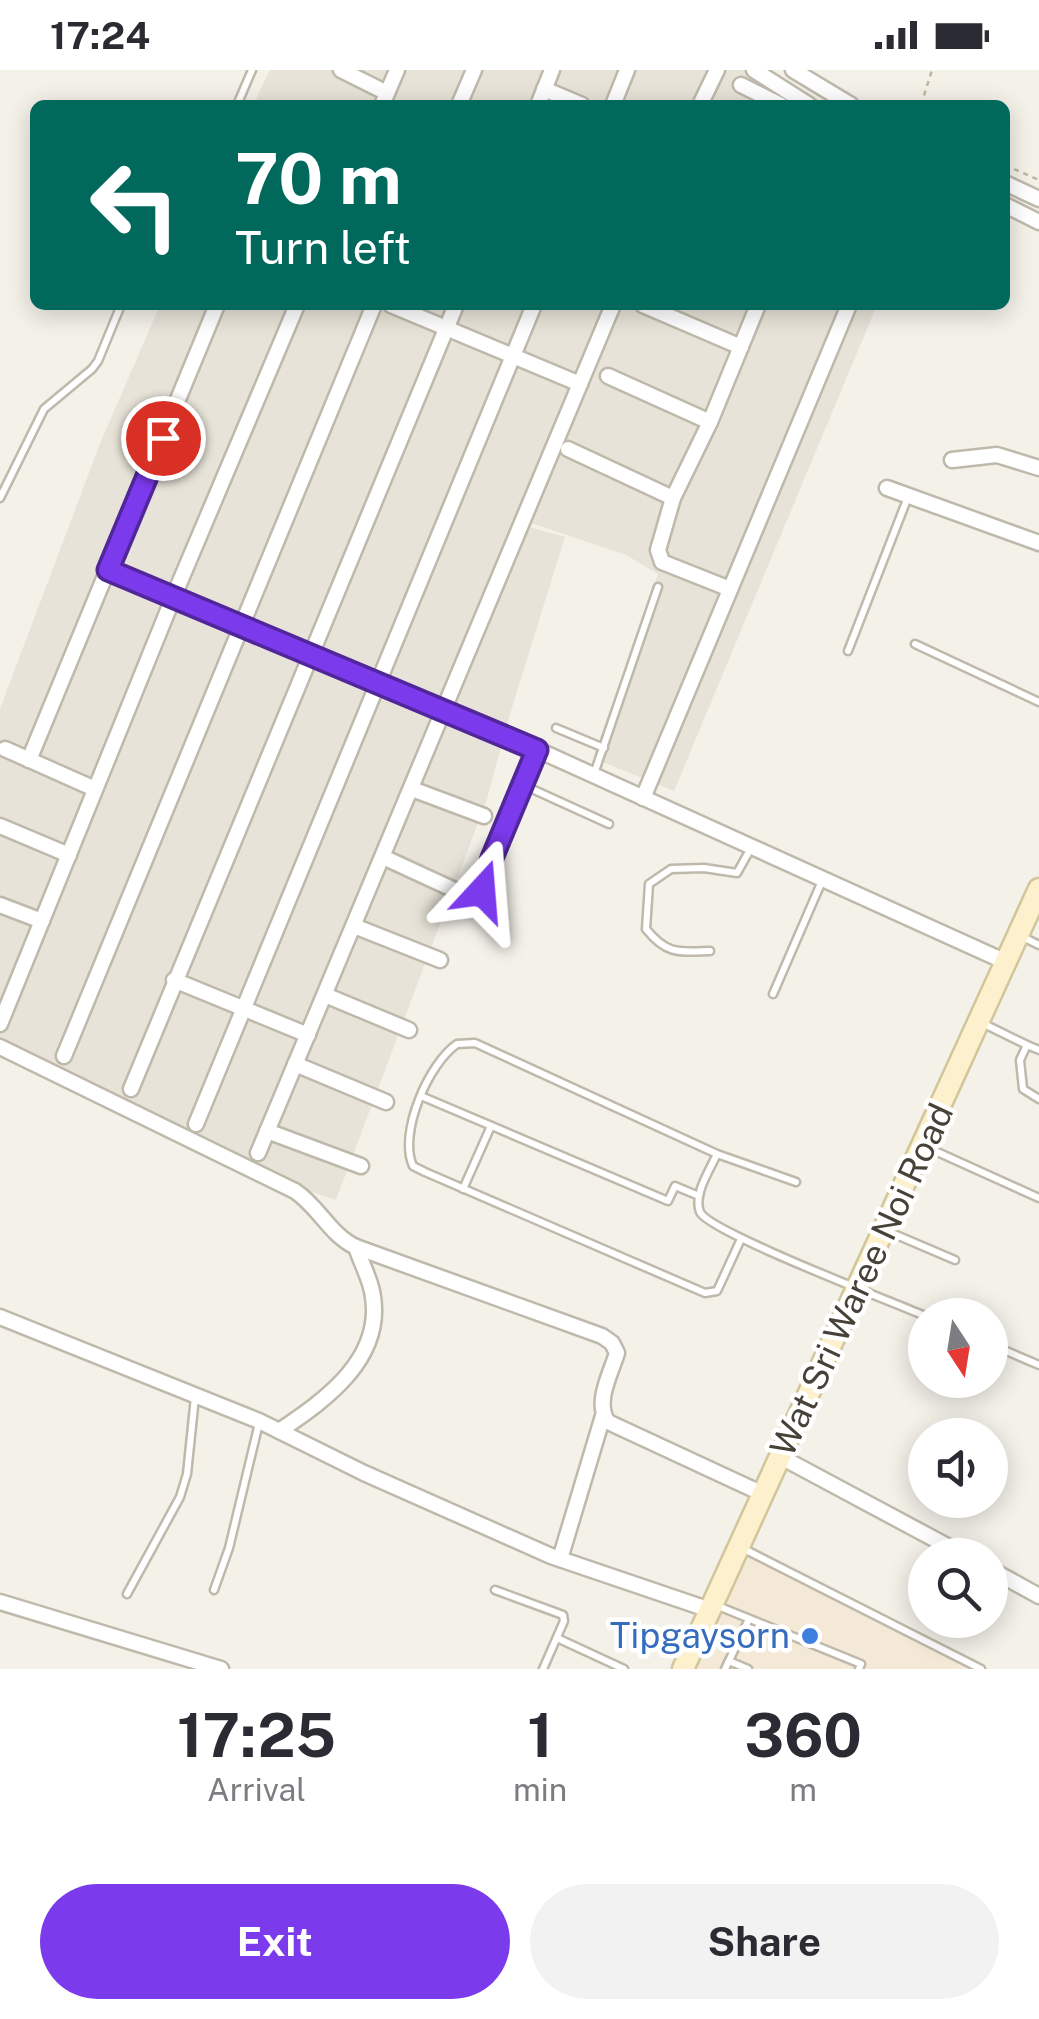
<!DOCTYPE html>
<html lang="en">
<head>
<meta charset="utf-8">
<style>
  body { margin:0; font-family:"Public Sans",sans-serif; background:#f2f2f3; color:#2b2b33; height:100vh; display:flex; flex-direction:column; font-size:38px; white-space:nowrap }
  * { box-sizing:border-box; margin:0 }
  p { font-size:32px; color:#7c7c81 }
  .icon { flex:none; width:55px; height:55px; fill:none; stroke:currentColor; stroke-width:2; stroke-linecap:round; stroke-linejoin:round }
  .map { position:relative; height:1599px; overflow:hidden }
  .side { display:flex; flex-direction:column; background:#fff; flex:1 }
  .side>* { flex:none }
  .top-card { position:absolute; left:30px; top:30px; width:980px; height:210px; border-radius:15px; box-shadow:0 5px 25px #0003; background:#00695c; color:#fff; overflow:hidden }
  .needle { width:65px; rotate:168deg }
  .controls { position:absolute; left:908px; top:1228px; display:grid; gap:20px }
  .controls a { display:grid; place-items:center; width:100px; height:100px; border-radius:50%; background:#fff; box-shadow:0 5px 25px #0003; font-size:50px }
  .pin { position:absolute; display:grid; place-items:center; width:85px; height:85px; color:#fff; margin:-42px; border:5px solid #fff; border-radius:50%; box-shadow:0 2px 10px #0007 }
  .me { position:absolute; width:110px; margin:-55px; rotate:19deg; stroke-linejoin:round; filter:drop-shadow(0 0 8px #0008) }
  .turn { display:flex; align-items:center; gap:35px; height:210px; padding:0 40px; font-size:45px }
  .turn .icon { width:130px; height:130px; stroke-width:2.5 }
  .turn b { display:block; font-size:70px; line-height:85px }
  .eta { display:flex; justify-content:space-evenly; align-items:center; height:170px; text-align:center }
  .eta b { font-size:60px; font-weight:700; line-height:70px }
  .primary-button { display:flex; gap:20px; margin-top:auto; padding:20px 40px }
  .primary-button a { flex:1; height:115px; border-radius:60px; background:#7c3aed; color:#fff; font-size:40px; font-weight:700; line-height:115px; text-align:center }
  .primary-button a+a { background:#f2f2f3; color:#2b2b33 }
  .status { display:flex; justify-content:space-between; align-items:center; height:70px; padding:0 50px; background:#fff; direction:ltr }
  .status svg { height:28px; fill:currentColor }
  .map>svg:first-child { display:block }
  .residential { fill:#e7e3d8 }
  .commercial { fill:#f4e8d6 }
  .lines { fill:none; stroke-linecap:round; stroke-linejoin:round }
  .service-casing { stroke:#bfb9ac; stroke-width:11 }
  .minor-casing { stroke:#bfb9ac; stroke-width:19 }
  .secondary-casing { stroke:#d1c59b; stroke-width:25 }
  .path { stroke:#c0b59e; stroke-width:2.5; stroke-dasharray:5 5; stroke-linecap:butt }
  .service { stroke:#fff; stroke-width:6 }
  .minor { stroke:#fff; stroke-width:14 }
  .secondary { stroke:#fcf1cc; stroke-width:20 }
  .route-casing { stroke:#51269a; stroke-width:25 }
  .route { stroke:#7c3aed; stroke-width:18 }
  .shop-dot { fill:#3f7fe0; stroke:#fff; stroke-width:4 }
  .labels { text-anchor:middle; stroke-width:9; stroke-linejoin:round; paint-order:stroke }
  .street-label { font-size:35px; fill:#474238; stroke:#fff }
  .shop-label { font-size:35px; fill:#366cbe; stroke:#fff; text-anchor:end }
</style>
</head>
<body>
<div class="status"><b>17:24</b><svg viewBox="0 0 49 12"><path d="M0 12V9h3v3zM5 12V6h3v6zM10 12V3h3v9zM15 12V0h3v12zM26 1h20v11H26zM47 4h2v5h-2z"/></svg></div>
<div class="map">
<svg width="1039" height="1599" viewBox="0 0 1039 1599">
  <rect width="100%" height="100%" fill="#f4f1e9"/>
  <g class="residential">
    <polygon points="270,0 743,0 802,35 694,35 702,12 692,35 253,35"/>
    <polygon points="160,235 608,235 519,454 565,467 510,644 487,729 336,1130 296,1117 0,968 0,639 99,376"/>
    <polygon points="611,235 877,235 674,721 593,688 658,504 626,485 522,450"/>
  </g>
  <polygon class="commercial" points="741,1470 985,1599 683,1599"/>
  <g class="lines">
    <defs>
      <g id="service">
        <polyline points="237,35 252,0"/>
        <polyline points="0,428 44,339 92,299 98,291 121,235"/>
        <polyline points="915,574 1039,632"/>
        <polyline points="848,581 908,427"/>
        <polyline points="556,658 604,678"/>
        <polyline points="594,704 658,517"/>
        <polyline points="521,714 609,754"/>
        <polyline points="482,821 491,788 537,681"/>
        <polyline points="1019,865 1039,875"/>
        <path d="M 710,881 C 679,882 667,885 646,859 L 649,814 L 671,799 L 704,798 L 737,803 L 751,778"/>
        <polyline points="773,924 822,811"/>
        <polyline points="980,952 1027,975"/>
        <polyline points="1039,980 1027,975 1020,990 1023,1019 1039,1029"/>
        <polyline points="421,1026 668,1131 675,1116 699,1126"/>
        <polyline points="924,1076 1039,1128"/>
        <path d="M 717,1084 C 710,1100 693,1124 700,1142 C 709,1162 893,1232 925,1246"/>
        <polyline points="463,1119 491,1056"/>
        <polyline points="887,1161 955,1190"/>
        <path d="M 741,1169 L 717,1221 L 705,1223 L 425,1102 L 413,1096 C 398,1063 429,993 457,974 L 475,973 L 717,1084 L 796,1112"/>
        <polyline points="990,1274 1039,1295"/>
        <polyline points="744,1479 981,1599"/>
        <polyline points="214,1520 229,1478 259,1353"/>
        <polyline points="495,1520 563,1545 564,1551 543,1599"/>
        <polyline points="127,1524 180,1427 187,1404 195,1327"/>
        <polyline points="718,1536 861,1594 859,1599"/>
        <polyline points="557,1568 624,1599"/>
        <polyline points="729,1591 748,1599"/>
        <polyline points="725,1599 749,1549"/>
      </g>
      <g id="minor">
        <polyline points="341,0 387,23"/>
        <polyline points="754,0 809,35"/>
        <polyline points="793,0 851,35"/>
        <polyline points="741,15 781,35"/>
        <polyline points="544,19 582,35"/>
        <polyline points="382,35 397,0"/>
        <polyline points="459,35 474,0"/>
        <polyline points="538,35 552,0"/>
        <polyline points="613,35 627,0"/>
        <polyline points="700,35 717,0"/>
        <polyline points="1005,113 1039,129"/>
        <polyline points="1005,135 1039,152"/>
        <polyline points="391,235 580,314"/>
        <polyline points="643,235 741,277"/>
        <polyline points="608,306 710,352"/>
        <polyline points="568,379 673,428"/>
        <polyline points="952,390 997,385 1039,398"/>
        <polyline points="887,418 1039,473"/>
        <polyline points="108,500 518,671 1006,892"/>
        <polyline points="730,519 662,492 658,480 673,428 710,352 758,235"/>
        <polyline points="5,679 95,719"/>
        <polyline points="29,690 217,235"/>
        <polyline points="412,719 484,746"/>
        <polyline points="643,728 849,235"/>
        <polyline points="0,756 69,785"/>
        <polyline points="383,787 461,823"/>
        <polyline points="0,835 42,851"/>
        <polyline points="354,856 440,890"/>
        <polyline points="174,910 308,965"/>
        <polyline points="325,925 409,960"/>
        <polyline points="0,954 173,528 297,235"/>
        <path d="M 0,977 L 295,1121 C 319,1137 330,1165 356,1177 L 602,1266 L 612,1273 L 617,1283 C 611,1303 594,1333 608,1352 L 763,1424"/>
        <polyline points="64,986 374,235"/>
        <polyline points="295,994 386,1032"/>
        <polyline points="131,1019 456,235"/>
        <polyline points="196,1054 534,235"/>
        <polyline points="267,1061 361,1096"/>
        <polyline points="258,1083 613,235"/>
        <polyline points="0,1247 259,1351 364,1403 551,1486 710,1540"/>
        <path d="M 279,1361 C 327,1329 386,1287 372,1221 C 369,1207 361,1192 356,1177"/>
        <polyline points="781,1387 964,1485"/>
        <polyline points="560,1489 603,1346"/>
        <polyline points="990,1499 1039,1526"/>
        <polyline points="0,1532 221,1599"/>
      </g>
      <polyline id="secondary" points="683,1599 1039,819"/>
    </defs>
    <use href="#service" class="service-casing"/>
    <use href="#minor" class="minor-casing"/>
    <use href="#secondary" class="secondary-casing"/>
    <g class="path">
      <polyline points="921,35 932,0"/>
      <polyline points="1005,95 1039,110"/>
    </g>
    <use href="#service" class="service"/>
    <use href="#minor" class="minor"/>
    <use href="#secondary" class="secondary"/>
  </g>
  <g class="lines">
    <defs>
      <polyline id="route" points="163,368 108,500 537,680 492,788 482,821"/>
    </defs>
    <use href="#route" class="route-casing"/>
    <use href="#route" class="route"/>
  </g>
  <circle class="shop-dot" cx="810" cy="1566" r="10"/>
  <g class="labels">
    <g class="street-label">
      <text transform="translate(862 1210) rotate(-65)" y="12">Wat Sri Waree Noi Road</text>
    </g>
    <g class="shop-label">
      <text x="790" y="1578">Tipgaysorn</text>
    </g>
  </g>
</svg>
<div class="controls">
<a><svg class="needle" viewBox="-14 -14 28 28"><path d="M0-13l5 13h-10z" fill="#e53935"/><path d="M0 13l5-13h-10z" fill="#7c7c81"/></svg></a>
<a><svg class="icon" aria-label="sound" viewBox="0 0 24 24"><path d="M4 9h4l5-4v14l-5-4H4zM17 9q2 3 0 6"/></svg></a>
<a><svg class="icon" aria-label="search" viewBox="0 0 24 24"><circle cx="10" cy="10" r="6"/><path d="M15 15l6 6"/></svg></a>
</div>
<div class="pin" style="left:163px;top:368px;background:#d93025"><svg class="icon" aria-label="arrive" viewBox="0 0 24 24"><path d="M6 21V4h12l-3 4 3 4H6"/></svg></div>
<svg class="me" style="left:482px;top:821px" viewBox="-20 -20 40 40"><path d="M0-17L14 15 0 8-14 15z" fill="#7c3aed" stroke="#fff" stroke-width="4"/></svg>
<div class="top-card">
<div class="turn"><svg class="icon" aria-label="left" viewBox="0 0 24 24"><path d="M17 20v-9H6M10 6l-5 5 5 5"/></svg><div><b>70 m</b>Turn left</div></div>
</div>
</div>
<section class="side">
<div class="eta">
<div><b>17:25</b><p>Arrival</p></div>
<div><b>1</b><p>min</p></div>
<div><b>360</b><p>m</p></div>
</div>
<div class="primary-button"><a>Exit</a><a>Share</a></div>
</section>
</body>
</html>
